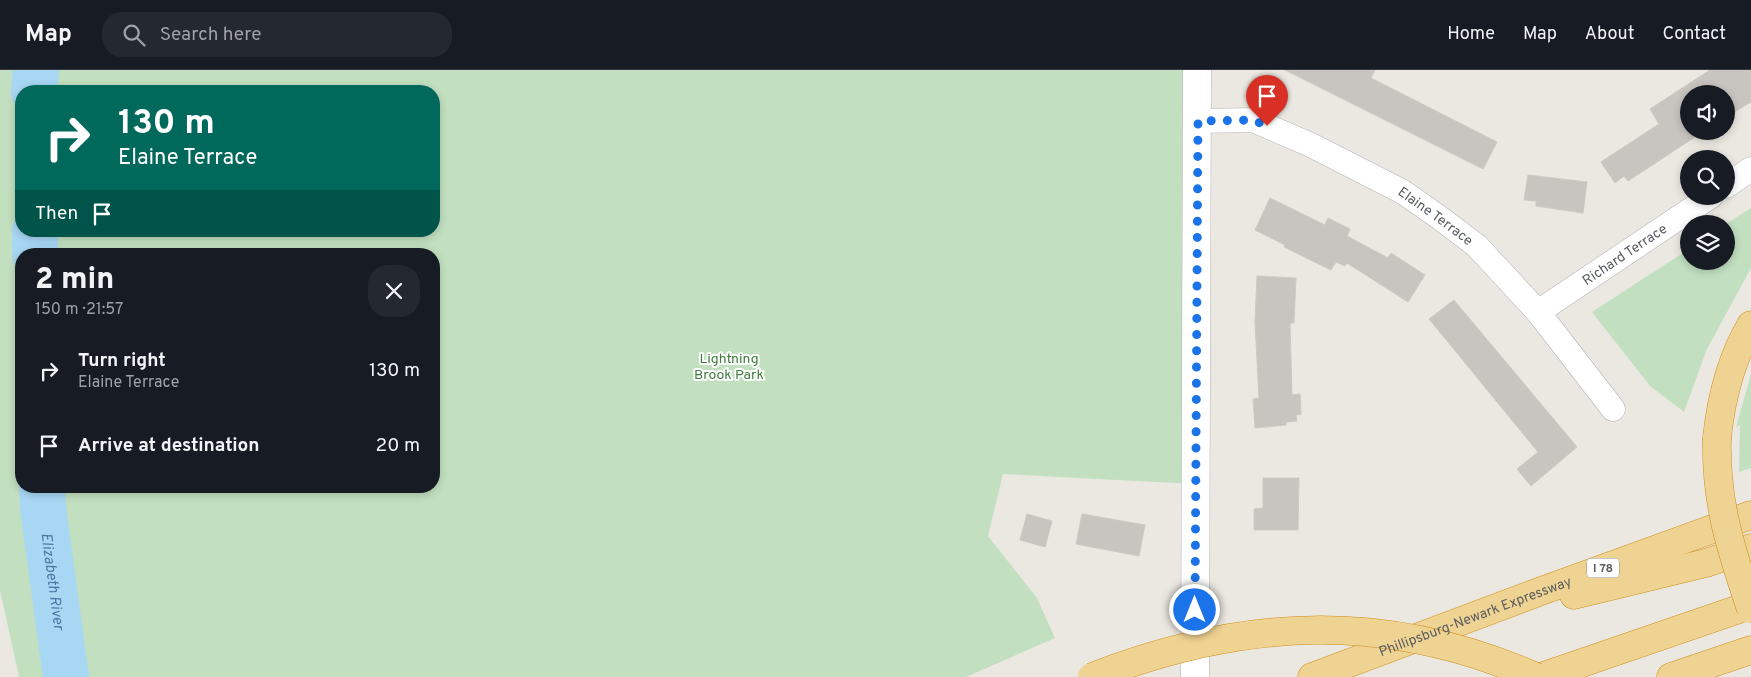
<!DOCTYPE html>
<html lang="en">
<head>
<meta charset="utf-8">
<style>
  body { margin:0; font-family:Overpass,sans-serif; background:#242831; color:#f1f3f6; height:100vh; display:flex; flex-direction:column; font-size:19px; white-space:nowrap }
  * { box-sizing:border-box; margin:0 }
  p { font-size:16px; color:#9ea1a6 }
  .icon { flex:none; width:28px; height:28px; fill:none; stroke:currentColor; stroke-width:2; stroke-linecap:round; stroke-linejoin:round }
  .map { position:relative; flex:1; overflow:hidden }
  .panel { position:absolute; left:15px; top:178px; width:425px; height:245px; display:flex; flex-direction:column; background:#171b24; border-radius:20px; box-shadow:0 2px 8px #0003 }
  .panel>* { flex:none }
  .hud { position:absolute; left:15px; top:15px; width:425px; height:152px; border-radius:20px; box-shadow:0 2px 8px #0003; background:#00695c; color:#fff; overflow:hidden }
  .fabs { position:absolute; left:1680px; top:15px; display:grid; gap:10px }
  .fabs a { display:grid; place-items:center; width:55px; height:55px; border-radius:50%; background:#171b24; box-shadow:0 2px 8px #0003; font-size:25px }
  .pin { position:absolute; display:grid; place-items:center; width:42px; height:42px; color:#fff; margin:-51px -21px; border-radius:50% 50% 50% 0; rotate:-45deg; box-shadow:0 0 5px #0007 }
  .pin .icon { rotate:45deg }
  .me { position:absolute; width:55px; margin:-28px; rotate:0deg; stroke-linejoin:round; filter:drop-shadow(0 0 4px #0008) }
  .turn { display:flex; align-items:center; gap:18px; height:105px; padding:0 20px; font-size:22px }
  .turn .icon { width:65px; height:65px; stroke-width:2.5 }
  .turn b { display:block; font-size:35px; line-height:42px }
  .then { display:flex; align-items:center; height:48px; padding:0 20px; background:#0003; gap:10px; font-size:19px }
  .round { display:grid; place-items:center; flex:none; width:52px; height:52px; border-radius:20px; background:#242831 }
  .overview { display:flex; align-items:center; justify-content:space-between; height:85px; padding:0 20px }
  h1 { font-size:30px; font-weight:800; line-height:38px }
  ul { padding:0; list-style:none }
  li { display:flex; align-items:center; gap:15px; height:75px; padding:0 20px }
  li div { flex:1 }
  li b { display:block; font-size:19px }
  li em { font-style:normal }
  header { display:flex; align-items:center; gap:30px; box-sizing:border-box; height:70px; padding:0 25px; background:#171b24; border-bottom:1px solid #363941 }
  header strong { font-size:24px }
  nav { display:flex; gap:28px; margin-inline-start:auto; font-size:18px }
  .search { width:350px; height:45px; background:#242831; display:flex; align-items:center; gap:12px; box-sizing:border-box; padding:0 18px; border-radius:20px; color:#9ea1a6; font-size:19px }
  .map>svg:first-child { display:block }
  .green { fill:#c2e0c0; fill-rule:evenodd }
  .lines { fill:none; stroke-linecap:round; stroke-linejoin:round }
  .river { stroke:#a8d7f4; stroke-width:46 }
  .building { fill:#c8c5c0; stroke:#cec9c0 }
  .minor-casing { stroke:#b1b4b7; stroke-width:25 }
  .tertiary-casing { stroke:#b1b4b7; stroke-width:29 }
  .motorway-casing { stroke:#d18e1a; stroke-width:29 }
  .minor { stroke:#fff; stroke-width:24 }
  .tertiary { stroke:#fff; stroke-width:28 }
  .motorway { stroke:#efd393; stroke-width:28 }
  .motorway-bridge-casing { stroke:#d18e1a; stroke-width:29; stroke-linecap:butt }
  .motorway-bridge { stroke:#efd393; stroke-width:28 }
  .route { stroke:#1a73e8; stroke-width:9; stroke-dasharray:0 16.2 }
  .labels { text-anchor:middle; stroke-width:4; stroke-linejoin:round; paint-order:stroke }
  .shield { fill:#fff; stroke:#8c8e90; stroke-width:1 }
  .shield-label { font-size:12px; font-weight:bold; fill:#5a5d60 }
  .street-label { font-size:14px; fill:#5a5d60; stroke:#fff }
  .park-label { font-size:14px; fill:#3e7b3d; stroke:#fff }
  .water-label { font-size:15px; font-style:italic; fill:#4879a3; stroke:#fff }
</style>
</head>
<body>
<header>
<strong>Map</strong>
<div class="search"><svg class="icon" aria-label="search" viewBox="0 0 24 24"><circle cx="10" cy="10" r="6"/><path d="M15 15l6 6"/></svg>Search here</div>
<nav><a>Home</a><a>Map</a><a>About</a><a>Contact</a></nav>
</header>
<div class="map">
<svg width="1751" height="607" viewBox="0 0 1751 607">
  <rect width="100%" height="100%" fill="#ebe8e1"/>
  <g class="green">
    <path d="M 0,0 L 1196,0 L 1195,414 L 1003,404 L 988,466 L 1037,528 L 1055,568 L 966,607 L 19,607 L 0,520 ZM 21,21 L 434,21 L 434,161 L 21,161 ZM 21,184 L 434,184 L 434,416 L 21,416 Z"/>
    <polygon points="1751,138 1751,198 1707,279 1684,342 1650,316 1592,242 1689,179 1689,191 1726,191 1726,154"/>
    <polygon points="1751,304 1751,398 1739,402 1740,355 1736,357"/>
  </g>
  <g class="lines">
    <g class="river">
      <polyline points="34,21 36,0"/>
      <polyline points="35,161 35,184"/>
      <path id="s1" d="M 42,416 L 43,438 L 66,607"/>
    </g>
  </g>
  <g class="building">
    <polygon points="1285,0 1375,0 1371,8 1497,72 1483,99"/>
    <polygon points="1710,0 1751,0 1751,32 1726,47 1726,24 1689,24 1689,61 1704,61 1628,111 1624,106 1615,113 1601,92 1659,54 1650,39"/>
    <polygon points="1528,105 1587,112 1583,143 1536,136 1536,131 1524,130"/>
    <polygon points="1270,128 1325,155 1328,148 1350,159 1347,166 1388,188 1391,183 1425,205 1408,232 1347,193 1345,196 1336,192 1331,200 1284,177 1285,175 1255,160"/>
    <polygon points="1257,206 1296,208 1294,253 1290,253 1292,325 1300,324 1301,344 1296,345 1297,351 1286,352 1286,355 1255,358 1253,329 1259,328 1255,252"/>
    <polygon points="1454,230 1577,377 1531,416 1517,399 1538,382 1429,249"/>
    <polygon points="1263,408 1299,408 1298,460 1254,460 1254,439 1263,438"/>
    <polygon points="1027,444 1052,451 1045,477 1020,470"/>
    <polygon points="1082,444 1145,455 1139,486 1076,474"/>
  </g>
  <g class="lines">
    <defs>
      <g id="minor">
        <path id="s2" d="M 1198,51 L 1253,50 L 1311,75 L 1403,122 L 1440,148 L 1477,176 L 1538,242 L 1613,339"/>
        <polyline points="1726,116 1751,99"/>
        <path id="s3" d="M 1538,242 L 1711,126"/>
      </g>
      <polyline id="tertiary" points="1195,607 1197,0"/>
      <g id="motorway">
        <path d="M 1717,368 C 1721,329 1731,289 1751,255"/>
        <polyline points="1574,525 1706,493 1751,478"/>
        <path id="s4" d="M 1312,607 L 1544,520 L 1751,445"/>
        <polyline points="1541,607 1751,535"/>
        <polyline points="1671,607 1751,580"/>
      </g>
    </defs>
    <use href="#minor" class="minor-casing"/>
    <use href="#tertiary" class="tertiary-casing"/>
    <use href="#motorway" class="motorway-casing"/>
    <use href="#minor" class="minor"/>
    <use href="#tertiary" class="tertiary"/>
    <use href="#motorway" class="motorway"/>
    <defs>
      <g id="motorway-bridge">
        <path d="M 1717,368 C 1715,431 1731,480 1751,539"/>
        <path d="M 1092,607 C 1244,548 1385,541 1536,607"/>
      </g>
    </defs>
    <use href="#motorway-bridge" class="motorway-bridge-casing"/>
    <use href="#motorway-bridge" class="motorway-bridge"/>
  </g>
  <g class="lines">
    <polyline class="route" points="1195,540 1198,51 1253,50 1267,56"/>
  </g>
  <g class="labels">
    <rect class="shield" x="1587" y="488.5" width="32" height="19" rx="4"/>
    <g class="shield-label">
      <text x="1603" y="502">I 78</text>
    </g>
    <g class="street-label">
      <text dy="5" stroke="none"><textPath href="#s2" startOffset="262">Elaine Terrace</textPath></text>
      <text dy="5" stroke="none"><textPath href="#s3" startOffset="104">Richard Terrace</textPath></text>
      <text dy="5" stroke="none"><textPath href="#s4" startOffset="174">Phillipsburg-Newark Expressway</textPath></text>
    </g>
    <g class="park-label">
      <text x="729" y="293">Lightning<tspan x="729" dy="16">Brook Park</tspan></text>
    </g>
    <g class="water-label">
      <text dy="5" stroke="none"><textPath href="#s1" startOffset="96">Elizabeth River</textPath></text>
    </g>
  </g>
</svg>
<div class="fabs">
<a><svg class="icon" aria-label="sound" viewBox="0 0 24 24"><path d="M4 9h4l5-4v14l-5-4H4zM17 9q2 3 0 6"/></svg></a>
<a><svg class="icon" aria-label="search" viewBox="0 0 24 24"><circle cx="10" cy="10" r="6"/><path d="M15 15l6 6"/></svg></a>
<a><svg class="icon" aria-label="layers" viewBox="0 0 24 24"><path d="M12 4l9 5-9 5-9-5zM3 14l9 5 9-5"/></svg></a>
</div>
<div class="pin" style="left:1267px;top:56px;background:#d93025"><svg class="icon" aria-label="arrive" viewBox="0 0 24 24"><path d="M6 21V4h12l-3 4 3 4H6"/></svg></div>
<svg class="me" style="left:1195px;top:540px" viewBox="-20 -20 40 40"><circle r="17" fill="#1a73e8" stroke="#fff" stroke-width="3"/><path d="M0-11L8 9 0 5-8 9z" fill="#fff"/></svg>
<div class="hud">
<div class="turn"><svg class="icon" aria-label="right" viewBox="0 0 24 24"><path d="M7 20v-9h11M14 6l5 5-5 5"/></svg><div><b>130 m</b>Elaine Terrace</div></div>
<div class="then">Then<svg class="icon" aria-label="arrive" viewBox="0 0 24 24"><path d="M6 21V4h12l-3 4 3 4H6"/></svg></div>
</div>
<section class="panel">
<div class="overview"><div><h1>2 min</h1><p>150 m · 21:57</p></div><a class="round"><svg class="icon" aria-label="close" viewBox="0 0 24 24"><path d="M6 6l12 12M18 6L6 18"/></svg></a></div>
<ul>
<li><svg class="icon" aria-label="right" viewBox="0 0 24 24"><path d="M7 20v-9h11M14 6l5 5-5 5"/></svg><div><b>Turn right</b><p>Elaine Terrace</p></div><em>130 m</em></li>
<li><svg class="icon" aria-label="arrive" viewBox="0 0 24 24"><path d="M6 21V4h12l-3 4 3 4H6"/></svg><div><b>Arrive at destination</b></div><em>20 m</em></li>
</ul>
</section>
</div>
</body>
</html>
